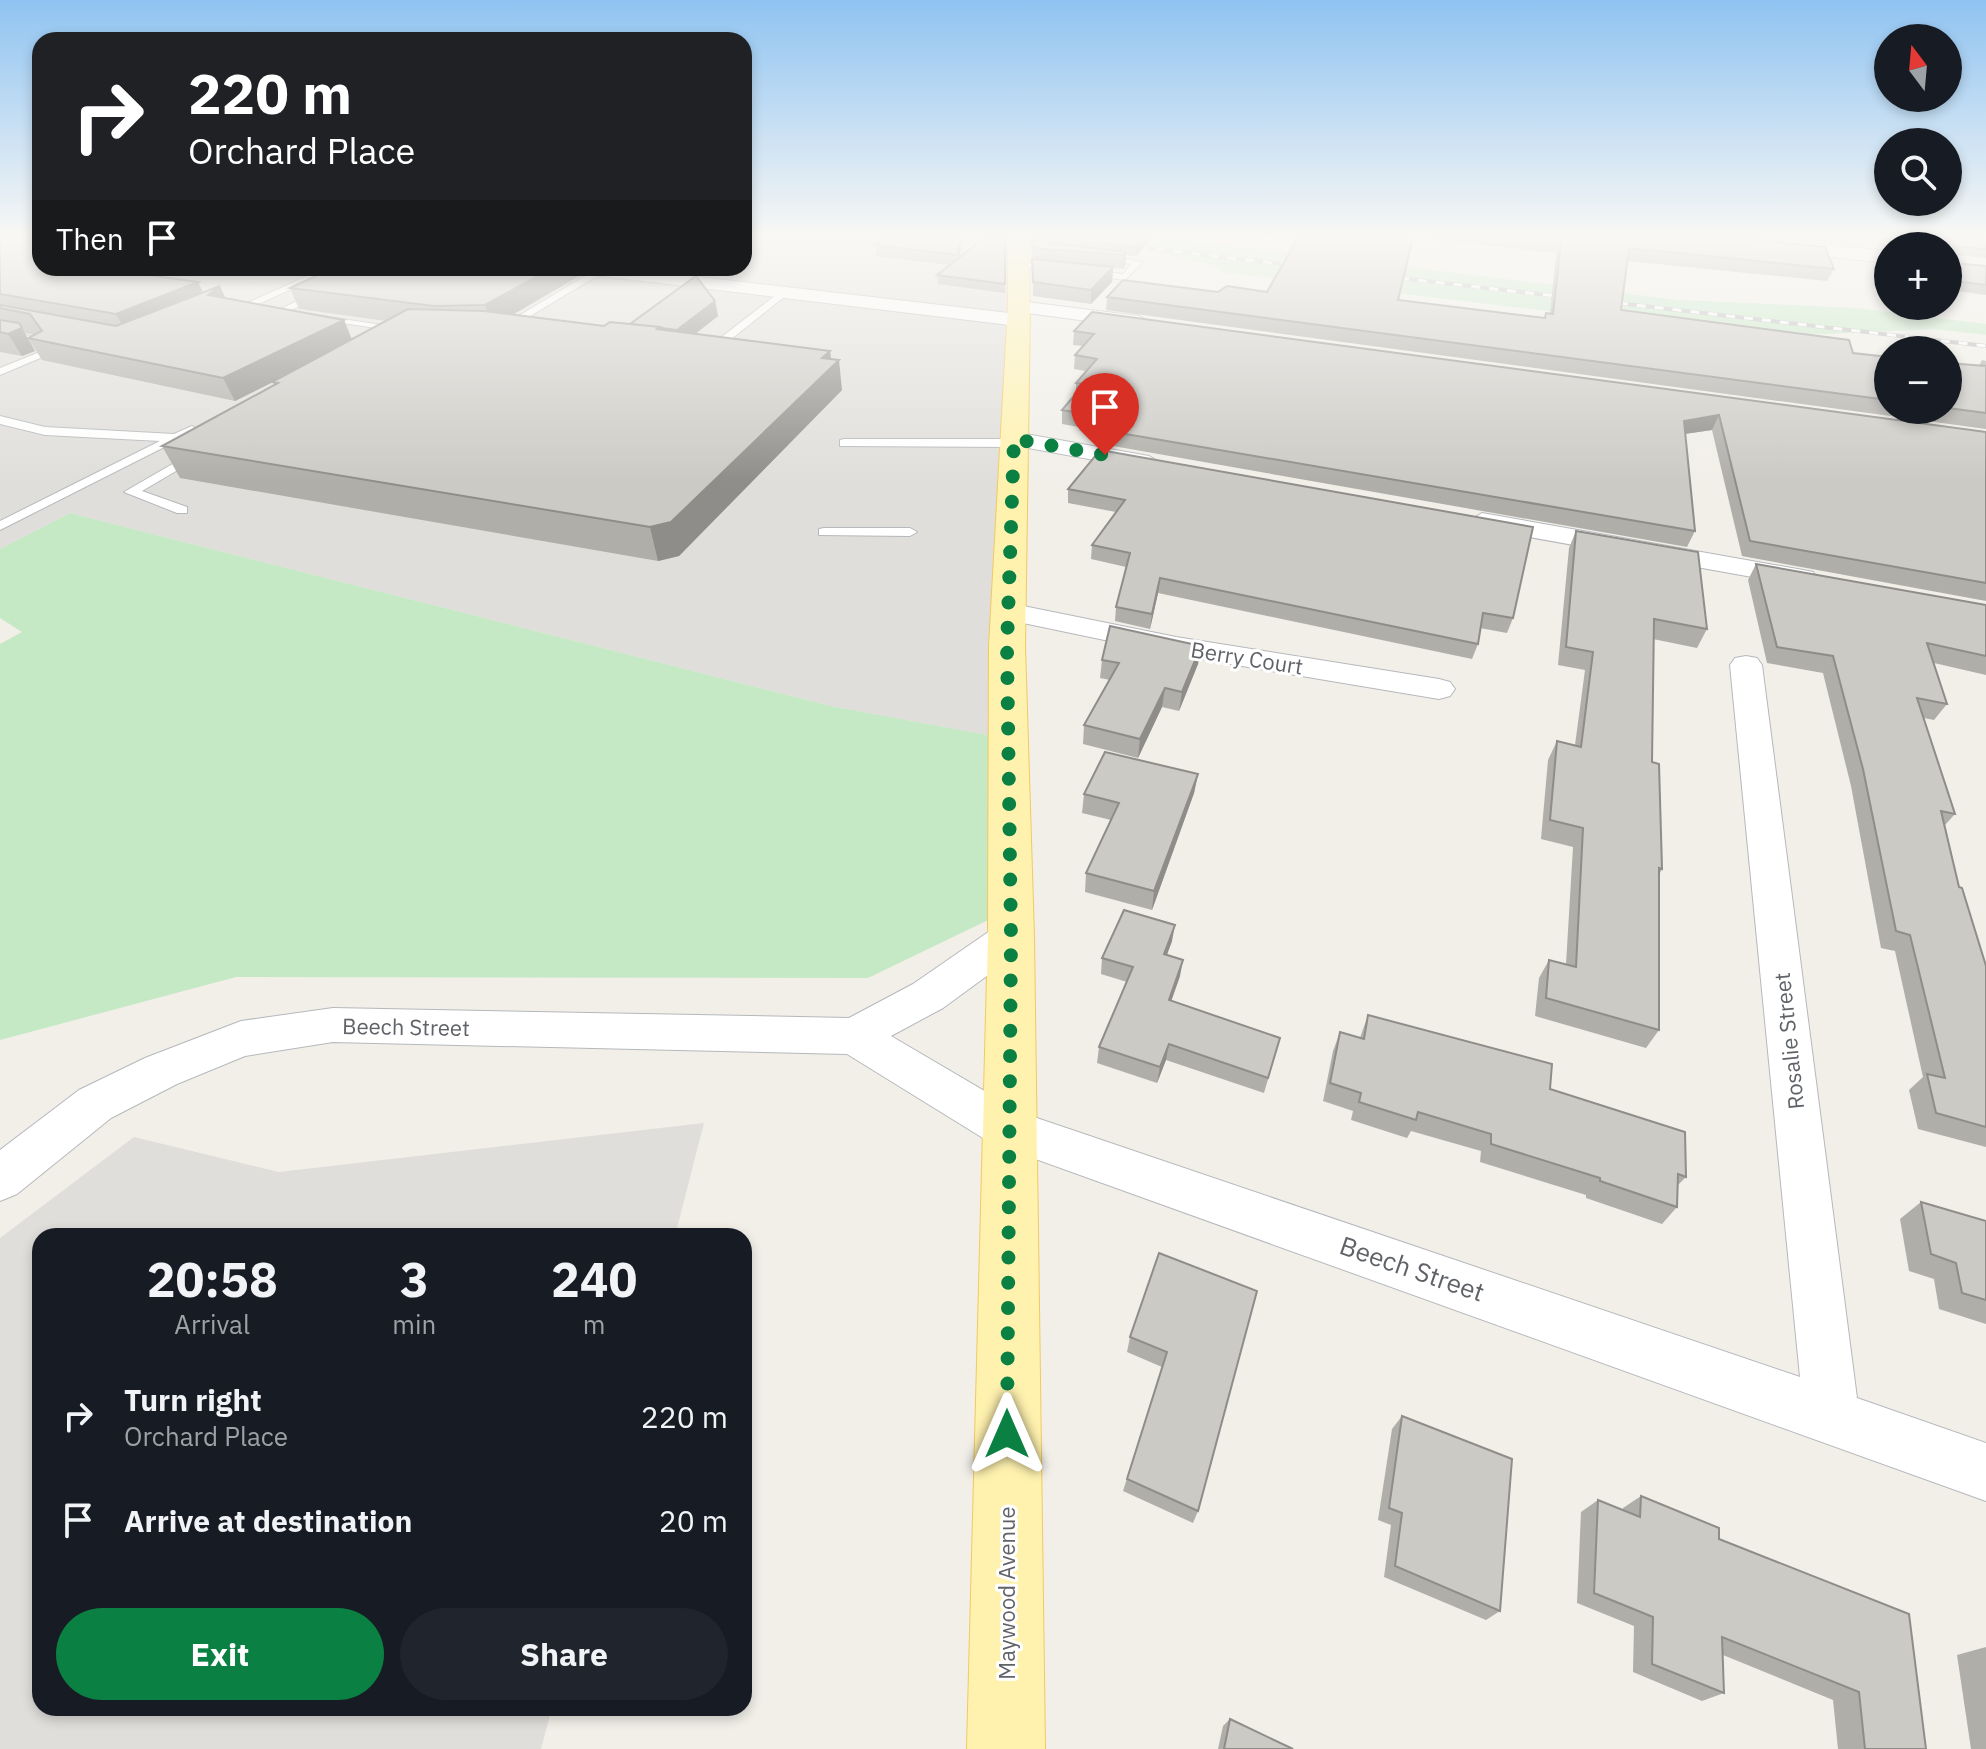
<!DOCTYPE html>
<html lang="en">
<head>
<meta charset="utf-8">
<style>
  body { margin:0; font-family:"IBM Plex Sans",sans-serif; background:#20242c; color:#f1f3f6; height:100vh; display:flex; flex-direction:column; font-size:30px; white-space:nowrap }
  * { box-sizing:border-box; margin:0 }
  p { font-size:26px; color:#9ea1a6 }
  .icon { flex:none; width:44px; height:44px; fill:none; stroke:currentColor; stroke-width:2; stroke-linecap:round; stroke-linejoin:round }
  .map { position:relative; flex:1; overflow:hidden }
  .panel { position:absolute; left:32px; top:1228px; width:720px; height:488px; display:flex; flex-direction:column; background:#171b24; border-radius:24px; box-shadow:0 4px 12px #0003 }
  .panel>* { flex:none }
  .hud { position:absolute; left:32px; top:32px; width:720px; height:244px; border-radius:24px; box-shadow:0 4px 12px #0003; background:#202124; color:#fff; overflow:hidden }
  .needle { width:52px; rotate:344deg }
  .tools { position:absolute; left:1874px; top:24px; display:grid; gap:16px }
  .tools a { display:grid; place-items:center; width:88px; height:88px; border-radius:50%; background:#171b24; box-shadow:0 4px 12px #0003; font-size:40px }
  .pin { position:absolute; display:grid; place-items:center; width:68px; height:68px; color:#fff; margin:-82px -34px; border-radius:50% 50% 50% 0; rotate:-45deg; box-shadow:0 0 8px #0007 }
  .pin .icon { rotate:45deg }
  .me { position:absolute; width:88px; margin:-44px; rotate:0deg; stroke-linejoin:round; filter:drop-shadow(0 0 6px #0008) }
  .turn { display:flex; align-items:center; gap:28px; height:168px; padding:0 24px; font-size:36px }
  .turn .icon { width:104px; height:104px; stroke-width:2.5 }
  .turn b { display:block; font-size:56px; line-height:68px }
  .then { display:flex; align-items:center; height:76px; padding:0 24px; background:#0003; gap:16px; font-size:30px }
  .eta { display:flex; justify-content:space-evenly; align-items:center; height:136px; text-align:center }
  .eta b { font-size:48px; font-weight:800; line-height:56px }
  .primary-button { display:flex; gap:16px; margin-top:auto; padding:16px 24px }
  .primary-button a { flex:1; height:92px; border-radius:48px; background:#0b8043; color:#fff; font-size:32px; font-weight:800; line-height:92px; text-align:center }
  .primary-button a+a { background:#20242c; color:#f1f3f6 }
  ul { padding:0; list-style:none }
  li { display:flex; align-items:center; gap:24px; height:104px; padding:0 24px }
  li div { flex:1 }
  li b { display:block; font-size:30px }
  li em { font-style:normal }
  .map>svg:first-child { display:block }
  .industrial { fill:#e0deda }
  .green { fill:#c5e8c5 }
  .lines { fill:none; stroke-linecap:round; stroke-linejoin:round }
  .service-casing { stroke:#b5b8bc; stroke-width:2 }
  .minor-casing { stroke:#b5b8bc; stroke-width:2 }
  .tertiary-casing { stroke:#b5b8bc; stroke-width:2 }
  .primary-casing { stroke:#f2c960; stroke-width:2 }
  .service { fill:#fff; fill-rule:evenodd }
  .minor { fill:#fff; fill-rule:evenodd }
  .tertiary { fill:#fff; fill-rule:evenodd }
  .primary { fill:#fff2af; fill-rule:evenodd }
  .rail-casing { stroke:#b6b7b8; stroke-width:4 }
  .rail { stroke:#fff; stroke-width:3; stroke-dasharray:9; stroke-linecap:butt }
  .wall { fill:#afaea9; fill-rule:evenodd }
  .shaded-wall { fill:#8f8d8a }
  .building { fill:#cccac5; stroke:#8f8d8a; stroke-width:2 }
  .route { stroke:#0b8043; stroke-width:14; stroke-dasharray:0 25.2 }
  .labels { text-anchor:middle; stroke-width:6; stroke-linejoin:round; paint-order:stroke }
  .street-label { font-size:22px; fill:#5f6368; stroke:#fff }
  .near-street-label { font-size:26px; fill:#5f6368; stroke:#fff }
</style>
</head>
<body>
<div class="map">
<svg width="1986" height="1749" viewBox="0 0 1986 1749">
  <rect width="100%" height="100%" fill="#f1efe8"/>
  <g class="industrial">
    <polygon points="0,238 40,268 744,268 744,238 1007,238 1009,739 831,706 70,513 0,549"/>
    <polygon points="704,1123 675,1236 40,1236 40,1708 552,1708 541,1749 0,1749 0,1238 134,1137 279,1172"/>
  </g>
  <g class="green">
    <polygon points="1074,238 1169,238 1679,300 1856,308 1986,324 1986,335 1934,329 1763,337 1221,272 1216,266 1114,242"/>
    <polygon points="70,513 831,706 1009,739 1011,909 868,978 236,977 0,1040 0,644 22,632 0,618 0,549"/>
  </g>
  <g class="lines">
    <defs>
      <g id="service">
        <polygon points="1099,254 1143,262 1125,280 1013,265 1018,262 1123,274 1131,264 1096,259"/>
        <polygon points="325,268 338,268 234,315 225,313"/>
        <polygon points="597,269 605,271 504,332 495,330"/>
        <polygon points="319,290 322,295 289,311 409,329 404,332 273,313"/>
        <polygon points="781,291 789,293 710,356 702,356 702,352"/>
        <polygon points="0,331 41,338 52,353 0,375 0,368 40,352 34,343 0,337"/>
        <polygon points="0,416 45,427 174,434 192,426 198,430 0,530 0,521 160,441 45,435 0,424"/>
        <polygon points="844,439 1014,439 1020,443 1014,447 840,446 840,440"/>
        <polygon points="195,451 205,454 142,491 187,507 187,513 177,513 124,492"/>
        <polygon points="824,528 910,528 917,532 910,536 819,535 819,529"/>
      </g>
      <g id="minor">
        <polygon points="567,268 622,268 1018,314 1028,320 1018,326 576,273"/>
        <polygon points="1019,301 1139,316 1149,322 1139,328 1012,311 1009,307"/>
        <polygon points="1014,432 1149,456 1161,463 1149,470 1006,444 1002,439 1006,434"/>
        <polygon points="1482,513 1803,570 1813,572 1817,578 1813,584 1803,586 1473,527 1469,521"/>
        <polygon points="1009,603 1176,637 1439,679 1450,682 1455,689 1450,696 1439,699 1176,655 999,618 994,612 999,606"/>
        <polygon points="1746,656 1757,658 1762,665 1857,1398 1986,1443 1986,1501 991,1143 847,1054 333,1042 245,1056 177,1084 111,1118 17,1194 0,1201 0,1150 79,1090 145,1058 241,1021 333,1008 849,1018 913,984 997,926 1011,922 1025,926 1031,937 1025,948 943,1008 891,1036 1022,1113 1800,1377 1730,665 1735,658"/>
      </g>
      <polygon id="tertiary" points="1698,238 1763,238 1888,251 1888,263 1708,244"/>
      <polygon id="primary" points="1008,238 1028,238 1030,307 1025,646 1034,937 1045,1749 967,1749 988,937 989,646 1008,307"/>
    </defs>
    <use href="#service" class="service-casing"/>
    <use href="#minor" class="minor-casing"/>
    <use href="#tertiary" class="tertiary-casing"/>
    <use href="#primary" class="primary-casing"/>
    <use href="#service" class="service"/>
    <use href="#minor" class="minor"/>
    <use href="#tertiary" class="tertiary"/>
    <use href="#primary" class="primary"/>
    <defs>
      <g id="rail">
        <polyline points="1120,245 1307,267"/>
        <polyline points="1382,276 1573,298"/>
        <polyline points="1601,301 1986,346"/>
      </g>
    </defs>
    <use href="#rail" class="rail-casing"/>
    <use href="#rail" class="rail"/>
  </g>
  <g class="wall">
    <polygon points="0,238 40,238 40,268 158,268 162,277 198,282 203,293 344,320 351,339 386,321 299,309 290,288 579,276 514,314 604,326 630,324 715,301 718,316 694,334 830,351 831,359 842,390 679,556 658,561 180,478 162,446 274,385 273,382 235,401 42,360 28,338 35,335 25,333 35,351 22,356 0,352"/>
    <polygon points="886,238 963,238 959,258 1005,238 1005,293 938,284 937,275 950,265 876,256 875,245"/>
    <polygon points="1029,238 1152,238 1136,256 1126,255 1125,266 1123,269 1113,268 1112,282 1091,304 1033,296 1032,244"/>
    <path d="M 1298,238 L 1740,238 L 1834,269 L 1827,281 L 1627,261 L 1621,310 L 1853,353 L 1888,357 L 1888,410 L 1948,410 L 1948,363 L 1979,366 L 1982,360 L 1986,361 L 1986,429 L 1106,310 L 1107,297 L 1267,292 ZM 1413,238 L 1556,253 L 1550,313 L 1546,313 L 1544,318 L 1398,300 Z"/>
    <polygon points="1791,238 1812,238 1811,240"/>
    <polygon points="1877,238 1986,238 1986,258 1952,255 1953,263 1986,266 1986,295 1948,290 1948,246 1888,246 1888,249 1882,247"/>
    <polygon points="1074,331 1986,432 1986,601 1742,556 1712,430 1685,434 1695,531 1687,547 1113,446 1114,433 1062,424 1062,410 1076,394 1076,383 1086,371 1074,369 1075,355 1083,346 1073,345"/>
    <polygon points="1100,450 1513,618 1507,633 1480,628 1478,644 1472,659 1158,593 1150,629 1115,621 1116,607 1126,567 1091,559 1092,545 1116,512 1068,503 1068,489"/>
    <polygon points="1576,531 1707,629 1697,648 1653,639 1652,762 1662,869 1659,875 1659,1030 1646,1048 1535,1016 1539,978 1549,960 1566,964 1573,847 1541,839 1548,760 1557,741 1575,745 1585,670 1558,665 1569,548"/>
    <polygon points="1756,564 1986,605 1986,675 1934,663 1947,704 1934,720 1924,718 1955,814 1945,825 1959,887 1986,966 1986,1147 1918,1129 1909,1090 1923,1077 1895,951 1881,948 1851,786 1823,673 1767,663 1748,580"/>
    <polygon points="1201,646 1198,664 1179,711 1162,707 1138,758 1083,744 1084,725 1110,680 1100,678 1102,660"/>
    <polygon points="1198,774 1194,793 1152,910 1085,892 1086,873 1111,820 1082,813 1084,794"/>
    <polygon points="1172,941 1167,955 1180,976 1171,1001 1280,1038 1264,1093 1166,1060 1157,1083 1097,1063 1099,1047 1127,982 1101,974 1102,958"/>
    <polygon points="1368,1015 1550,1089 1686,1177 1678,1185 1677,1207 1662,1224 1586,1198 1586,1195 1480,1162 1481,1151 1411,1131 1407,1138 1351,1120 1353,1111 1323,1101 1333,1051 1340,1032 1360,1038"/>
    <polygon points="1921,1202 1986,1221 1986,1324 1939,1309 1934,1279 1909,1271 1900,1219"/>
    <polygon points="1159,1253 1198,1511 1193,1523 1123,1491 1162,1367 1127,1352 1130,1337"/>
    <polygon points="1402,1416 1500,1611 1486,1620 1384,1577 1391,1525 1378,1520 1392,1429"/>
    <polygon points="1641,1496 1719,1539 1926,1749 1838,1749 1833,1700 1723,1655 1724,1693 1702,1701 1633,1672 1634,1626 1577,1603 1581,1512 1598,1500 1623,1511 1623,1508"/>
    <polygon points="1986,1647 1986,1749 1971,1749 1957,1655"/>
    <polygon points="1230,1719 1293,1749 1218,1749 1223,1726"/>
  </g>
  <g class="shaded-wall">
    <polygon points="961,238 963,238 958,265 957,255"/>
    <polygon points="1145,238 1152,238 1136,256 1136,247"/>
    <polygon points="1126,252 1125,266 1123,269 1124,255"/>
    <polygon points="1113,267 1112,282 1091,304 1091,290"/>
    <polygon points="125,268 158,268 163,279 118,271"/>
    <polygon points="552,268 577,268 579,276 492,327 485,305"/>
    <polygon points="198,282 208,303 128,336 116,314"/>
    <polygon points="220,286 230,308 208,295"/>
    <polygon points="715,301 718,316 680,346 677,330"/>
    <polygon points="344,320 353,342 235,401 223,378"/>
    <polygon points="22,328 35,351 22,356 8,334"/>
    <polygon points="830,351 832,367 839,360 842,390 679,556 658,561 650,527 822,358"/>
    <polygon points="1719,415 1712,430 1677,435 1684,421"/>
    <polygon points="1160,578 1158,593 1150,629 1152,614"/>
    <polygon points="1201,646 1198,664 1179,711 1182,692"/>
    <polygon points="1165,688 1162,707 1138,758 1140,739"/>
    <polygon points="1198,774 1194,793 1152,910 1154,891"/>
    <polygon points="1175,925 1172,941 1161,970 1164,954"/>
    <polygon points="1183,960 1180,976 1166,1016 1169,1000"/>
    <polygon points="1169,1044 1166,1060 1157,1083 1160,1067"/>
  </g>
  <g class="building">
    <polygon points="10,238 40,241 40,268 125,268 118,271 198,282 116,314 0,294 0,241"/>
    <polygon points="886,238 961,238 957,255 875,245"/>
    <polygon points="984,238 1005,238 1005,284 937,275"/>
    <polygon points="1054,238 1145,238 1136,247"/>
    <polygon points="1298,238 1413,238 1398,300 1545,318 1546,313 1553,314 1561,241 1528,238 1740,238 1825,247 1834,269 1629,248 1621,310 1849,340 1853,353 1888,357 1888,400 1107,297 1123,280 1218,292 1227,286 1267,292"/>
    <polygon points="1886,238 1986,238 1986,249 1951,246 1953,263 1986,266 1986,285 1948,280 1948,246 1895,246 1895,240"/>
    <polygon points="1032,241 1126,252 1124,255 1032,248"/>
    <polygon points="1032,259 1113,267 1091,290 1033,282"/>
    <polygon points="333,268 552,268 485,305 434,306 290,288"/>
    <polygon points="696,276 715,301 677,330 630,324"/>
    <polygon points="220,286 208,295 344,320 223,378 28,338 42,331 30,314 0,308 0,305 116,326"/>
    <polygon points="408,309 484,311 604,326 610,322 660,327 657,329 830,351 822,358 839,360 671,522 650,527 162,446 278,383 272,382"/>
    <polygon points="1092,312 1986,432 1986,583 1750,541 1719,415 1684,421 1695,531 1114,432 1124,420 1062,410 1084,384 1076,383 1097,359 1075,355 1094,334 1074,331"/>
    <polygon points="0,320 19,323 22,328 8,334 0,332"/>
    <polygon points="1948,363 1986,366 1986,413 1948,408"/>
    <polygon points="1100,450 1533,527 1513,618 1483,613 1478,644 1160,578 1152,614 1116,607 1130,553 1092,545 1125,500 1068,489"/>
    <polygon points="1576,531 1698,552 1707,629 1654,619 1652,762 1659,764 1662,869 1659,868 1659,1030 1546,998 1549,960 1576,967 1583,828 1550,820 1557,741 1581,747 1593,652 1566,647"/>
    <polygon points="1756,564 1986,605 1986,656 1927,643 1947,704 1917,698 1955,814 1941,811 1959,887 1962,888 1986,966 1986,1127 1936,1113 1927,1074 1945,1078 1910,935 1896,931 1863,769 1833,656 1777,647"/>
    <polygon points="1110,626 1201,646 1182,692 1165,688 1140,739 1084,725 1119,663 1102,660"/>
    <polygon points="1105,752 1198,774 1154,891 1086,873 1119,803 1084,794"/>
    <polygon points="1124,910 1175,925 1164,954 1183,960 1169,1000 1280,1038 1268,1078 1169,1044 1160,1067 1099,1047 1133,967 1102,958"/>
    <polygon points="1368,1015 1552,1064 1550,1089 1685,1132 1686,1177 1678,1174 1677,1207 1600,1181 1600,1178 1491,1144 1491,1134 1418,1112 1416,1120 1359,1102 1361,1093 1330,1083 1340,1032 1364,1039"/>
    <polygon points="1921,1202 1986,1221 1986,1300 1962,1293 1956,1263 1931,1254"/>
    <polygon points="1159,1253 1257,1291 1198,1511 1127,1479 1167,1352 1130,1337"/>
    <polygon points="1402,1416 1512,1459 1500,1611 1395,1566 1402,1513 1389,1508"/>
    <polygon points="1641,1496 1719,1528 1719,1539 1909,1614 1926,1749 1865,1749 1859,1692 1722,1637 1724,1693 1652,1664 1653,1617 1594,1593 1598,1500 1640,1517"/>
    <polygon points="1230,1719 1293,1749 1224,1749"/>
  </g>
  <linearGradient id="sky" x2="0" y2="1"><stop stop-color="#8fc3f1"/><stop offset="0.49" stop-color="#f9f8f5"/><stop offset="1" stop-color="#f9f8f5" stop-opacity="0"/></linearGradient>
  <rect width="1986" height="483" fill="url(#sky)"/>
  <g class="lines">
    <polyline class="route" points="1007,1434 1011,937 1007,646 1014,439 1105,455"/>
  </g>
  <g class="labels">
    <g class="street-label">
      <text transform="translate(1247 658) rotate(9)" y="8">Berry Court</text>
      <text transform="translate(406 1027) rotate(1)" y="8">Beech Street</text>
      <text transform="translate(1789 1041) rotate(-96)" y="8">Rosalie Street</text>
      <text transform="translate(1007 1593) rotate(-90)" y="8">Maywood Avenue</text>
    </g>
    <g class="near-street-label">
      <text transform="translate(1412 1269) rotate(19)" y="9">Beech Street</text>
    </g>
  </g>
</svg>
<div class="tools">
<a><svg class="needle" viewBox="-14 -14 28 28"><path d="M0-13l5 13h-10z" fill="#e53935"/><path d="M0 13l5-13h-10z" fill="#9ea1a6"/></svg></a>
<a><svg class="icon" aria-label="search" viewBox="0 0 24 24"><circle cx="10" cy="10" r="6"/><path d="M15 15l6 6"/></svg></a>
<a>+</a>
<a>−</a>
</div>
<div class="pin" style="left:1105px;top:455px;background:#d93025"><svg class="icon" aria-label="arrive" viewBox="0 0 24 24"><path d="M6 21V4h12l-3 4 3 4H6"/></svg></div>
<svg class="me" style="left:1007px;top:1434px" viewBox="-20 -20 40 40"><path d="M0-17L14 15 0 8-14 15z" fill="#0b8043" stroke="#fff" stroke-width="4"/></svg>
<div class="hud">
<div class="turn"><svg class="icon" aria-label="right" viewBox="0 0 24 24"><path d="M7 20v-9h11M14 6l5 5-5 5"/></svg><div><b>220 m</b>Orchard Place</div></div>
<div class="then">Then<svg class="icon" aria-label="arrive" viewBox="0 0 24 24"><path d="M6 21V4h12l-3 4 3 4H6"/></svg></div>
</div>
<section class="panel">
<div class="eta">
<div><b>20:58</b><p>Arrival</p></div>
<div><b>3</b><p>min</p></div>
<div><b>240</b><p>m</p></div>
</div>
<ul>
<li><svg class="icon" aria-label="right" viewBox="0 0 24 24"><path d="M7 20v-9h11M14 6l5 5-5 5"/></svg><div><b>Turn right</b><p>Orchard Place</p></div><em>220 m</em></li>
<li><svg class="icon" aria-label="arrive" viewBox="0 0 24 24"><path d="M6 21V4h12l-3 4 3 4H6"/></svg><div><b>Arrive at destination</b></div><em>20 m</em></li>
</ul>
<div class="primary-button"><a>Exit</a><a>Share</a></div>
</section>
</div>
</body>
</html>
